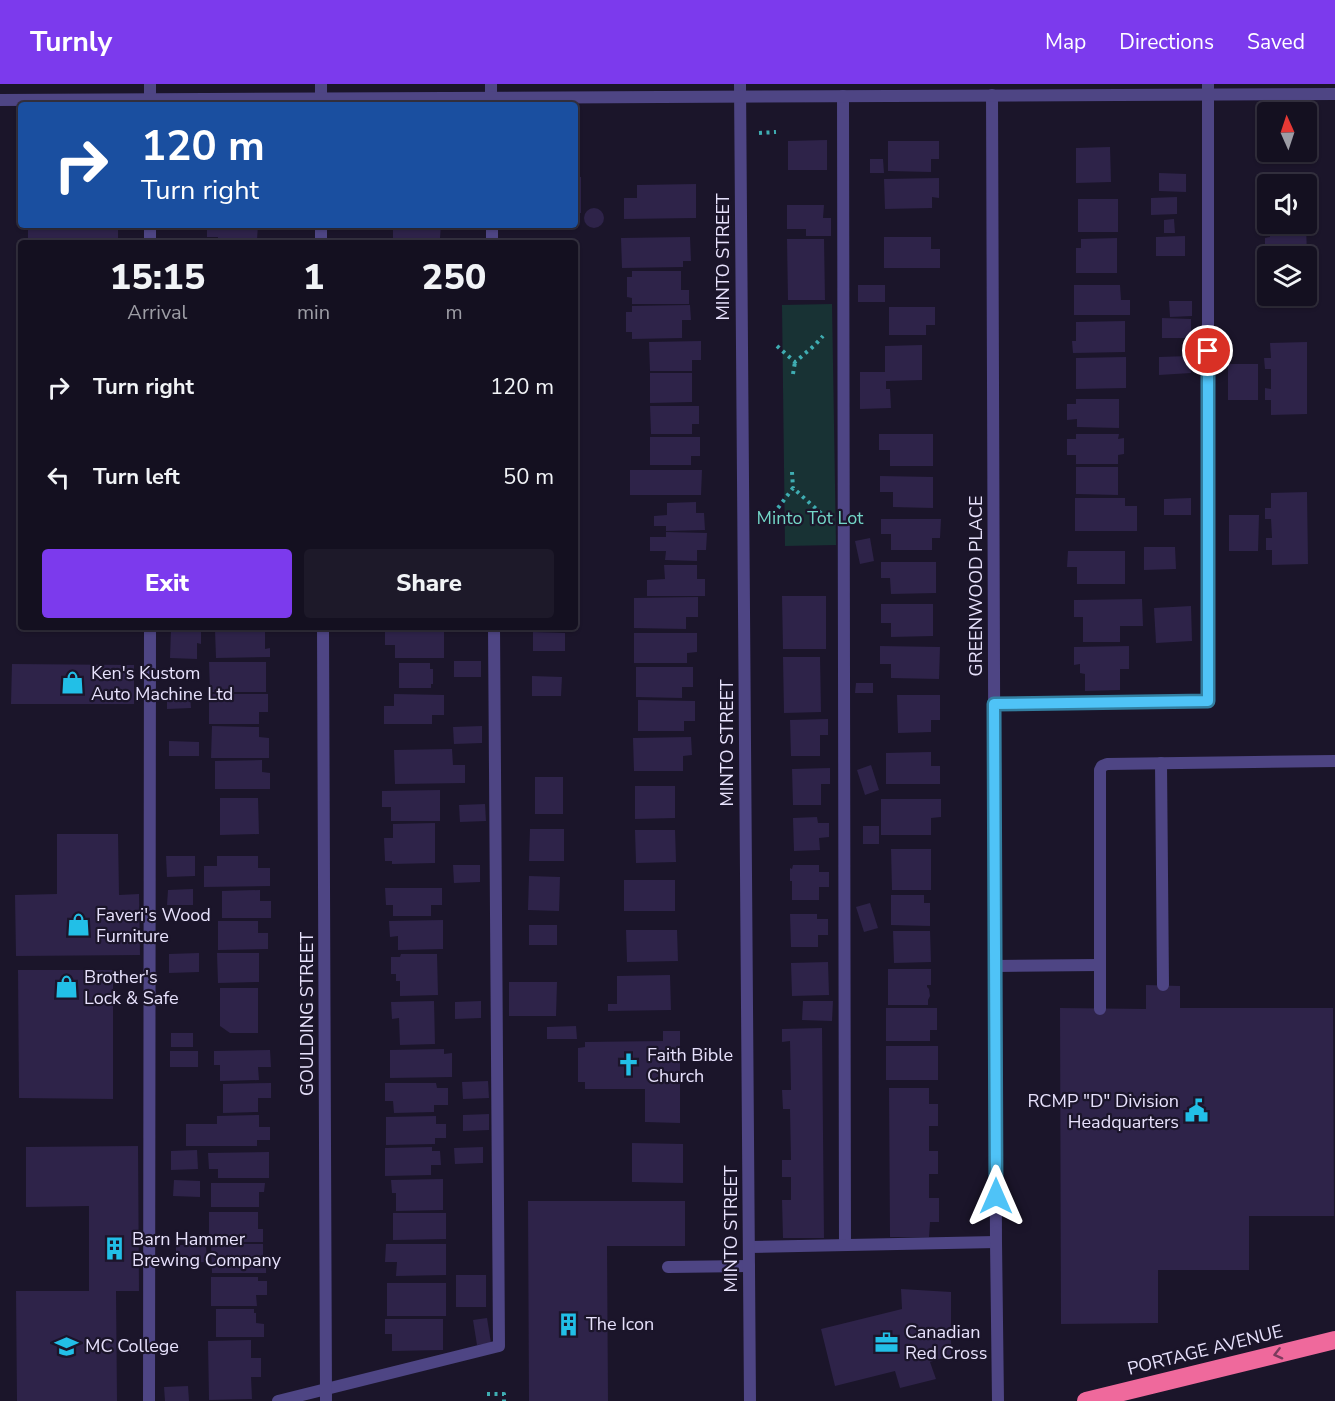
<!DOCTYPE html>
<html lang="en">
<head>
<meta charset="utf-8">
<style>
  body { margin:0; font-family:"Nunito Sans",sans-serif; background:#1d1929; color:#f1f3f6; height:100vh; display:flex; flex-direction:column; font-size:22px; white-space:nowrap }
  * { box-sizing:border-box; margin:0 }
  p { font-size:20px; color:#9d9da5 }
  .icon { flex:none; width:33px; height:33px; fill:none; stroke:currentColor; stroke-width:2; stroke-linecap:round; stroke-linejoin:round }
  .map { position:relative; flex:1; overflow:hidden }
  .drawer { position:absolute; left:18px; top:156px; width:560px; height:390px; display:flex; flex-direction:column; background:#141020; border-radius:6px; box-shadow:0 2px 4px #0004,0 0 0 2px #33303e }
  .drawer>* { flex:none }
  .guide { position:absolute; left:18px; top:18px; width:560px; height:126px; border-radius:6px; box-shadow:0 2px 4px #0004,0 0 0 2px #33303e; background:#1a4fa0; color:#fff; overflow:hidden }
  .needle { width:39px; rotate:357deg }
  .buttons { position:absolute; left:1257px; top:18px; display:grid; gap:12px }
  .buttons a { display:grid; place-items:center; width:60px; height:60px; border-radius:6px; background:#141020; box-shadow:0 2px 4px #0004,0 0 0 2px #33303e; font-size:30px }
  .pin { position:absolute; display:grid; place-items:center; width:51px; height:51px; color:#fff; margin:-26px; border:3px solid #fff; border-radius:50%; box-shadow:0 2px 6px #0007 }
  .me { position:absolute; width:66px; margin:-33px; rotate:0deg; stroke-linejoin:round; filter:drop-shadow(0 0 4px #0008) }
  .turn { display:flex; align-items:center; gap:21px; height:126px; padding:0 24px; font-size:27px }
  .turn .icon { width:78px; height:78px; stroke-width:2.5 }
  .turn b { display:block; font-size:42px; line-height:51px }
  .eta { display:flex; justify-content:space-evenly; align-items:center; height:102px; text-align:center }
  .eta b { font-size:36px; font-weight:800; line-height:42px }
  .action { display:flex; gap:12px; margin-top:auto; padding:12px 24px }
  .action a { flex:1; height:69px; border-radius:6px; background:#7c3aed; color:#fff; font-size:24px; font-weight:800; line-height:69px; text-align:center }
  .action a+a { background:#1d1929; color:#f1f3f6 }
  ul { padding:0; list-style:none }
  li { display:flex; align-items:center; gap:18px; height:90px; padding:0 24px }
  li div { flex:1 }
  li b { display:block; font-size:22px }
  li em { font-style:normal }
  header { display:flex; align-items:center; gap:36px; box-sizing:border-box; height:84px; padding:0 30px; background:#7c3aed; color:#fff }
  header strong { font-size:28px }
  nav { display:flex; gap:33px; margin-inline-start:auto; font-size:21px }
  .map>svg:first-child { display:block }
  .green { fill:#183234 }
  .building { fill:#2e2349 }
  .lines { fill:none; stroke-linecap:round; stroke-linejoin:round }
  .path { stroke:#3fadb2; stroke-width:4; stroke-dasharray:3 4.5; stroke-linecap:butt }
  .lane { stroke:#4e4584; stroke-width:12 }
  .street { stroke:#4e4584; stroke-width:12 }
  .highway { stroke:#ef699c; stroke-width:18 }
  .oneway { stroke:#7a3b5d }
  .route-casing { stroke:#337fa1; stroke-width:15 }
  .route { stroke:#4fc3f7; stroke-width:10 }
  .labels { text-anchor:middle; stroke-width:4.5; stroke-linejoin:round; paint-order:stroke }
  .street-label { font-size:18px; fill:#e7e1fc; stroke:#1b152a }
  .park-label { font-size:18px; fill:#73d6c7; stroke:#1b152a }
  .poi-label { font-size:18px; fill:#e7e1fc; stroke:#1b152a; text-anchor:start }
</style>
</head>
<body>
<header>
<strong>Turnly</strong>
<nav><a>Map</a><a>Directions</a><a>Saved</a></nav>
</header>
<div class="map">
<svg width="1335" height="1317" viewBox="0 0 1335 1317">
  <rect width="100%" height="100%" fill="#1b152a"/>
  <polygon class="green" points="832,220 836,461 785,462 782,221"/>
  <g class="building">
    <polygon points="827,56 827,86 788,86 788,57"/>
    <polygon points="888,57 939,57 939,75 931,75 931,88 888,87"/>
    <polygon points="1110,63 1111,98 1076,99 1076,64"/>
    <polygon points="870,75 883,75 884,89 870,89"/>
    <polygon points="1159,89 1186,90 1186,108 1159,107"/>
    <rect x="574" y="93" width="7" height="36"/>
    <polygon points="939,94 939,114 932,113 932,124 885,125 884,95"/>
    <polygon points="696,100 696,134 624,135 624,114 637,114 637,101"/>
    <polygon points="1177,113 1177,130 1151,131 1151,114"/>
    <rect x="1078" y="115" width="40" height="33"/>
    <polygon points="787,121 824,121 823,134 831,134 831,152 806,152 806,145 787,145"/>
    <circle cx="594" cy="134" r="10"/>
    <polygon points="1174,135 1175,149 1164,149 1164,136"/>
    <polygon points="1270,140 1306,140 1307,172 1270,172 1270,165 1265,165 1265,154 1270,153"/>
    <rect x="28" y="141" width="90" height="18"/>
    <polygon points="207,141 258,141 257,156 218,155 218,153 207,153"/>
    <polygon points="393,141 441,141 440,154 393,154"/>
    <polygon points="1185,152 1185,172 1156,172 1156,153"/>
    <polygon points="690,153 691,177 683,177 683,183 622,184 621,154"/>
    <polygon points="884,153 931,153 931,165 940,165 940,184 884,184"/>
    <polygon points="1117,154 1117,189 1076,189 1076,164 1081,164 1081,155"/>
    <polygon points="787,155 824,155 825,216 788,216"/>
    <polygon points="632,187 681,187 681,206 689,206 689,220 632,220 632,214 627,213 627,193 632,193"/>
    <rect x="858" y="201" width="27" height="17"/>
    <polygon points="1074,201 1120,201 1121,216 1130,216 1130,231 1074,231"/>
    <polygon points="1169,217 1192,217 1192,232 1170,233"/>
    <polygon points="690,221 691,236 682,236 682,254 632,255 632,248 626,248 626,228 632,228 632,222"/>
    <polygon points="889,223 935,223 935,241 926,241 926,251 889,251"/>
    <polygon points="1162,234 1191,235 1191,254 1162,254"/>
    <polygon points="1125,237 1125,268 1073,269 1072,257 1076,257 1076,238"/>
    <polygon points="701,257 701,276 692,276 692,287 650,287 649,258"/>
    <polygon points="1307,258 1307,330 1271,331 1271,316 1265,316 1265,304 1271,305 1271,285 1265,285 1264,274 1271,274 1270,259"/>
    <polygon points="922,261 922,296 886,297 886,305 890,305 891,324 860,325 860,288 885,288 885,262"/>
    <polygon points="1190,272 1191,289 1159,291 1159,273"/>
    <polygon points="1126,273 1126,304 1076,305 1076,274"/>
    <rect x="1228" y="280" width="30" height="36"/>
    <polygon points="650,289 692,289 692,318 650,319"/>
    <polygon points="1076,315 1119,315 1119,344 1077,343 1077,335 1067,336 1067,320 1076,320"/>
    <polygon points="650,322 699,322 699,340 692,340 692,350 651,350"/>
    <polygon points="879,350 933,350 933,382 890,382 890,366 879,366"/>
    <polygon points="1076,350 1119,350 1118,355 1124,354 1124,370 1118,371 1118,380 1076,380 1076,371 1067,371 1067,355 1076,355"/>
    <polygon points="650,353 700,353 700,372 691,372 691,381 650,381"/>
    <polygon points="1076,383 1118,383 1118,411 1076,410"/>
    <polygon points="630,386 702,386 701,411 630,411"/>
    <polygon points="880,392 933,393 933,424 893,423 893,408 880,408"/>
    <polygon points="1307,408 1308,480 1272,481 1272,466 1266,466 1266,454 1272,454 1271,435 1265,435 1265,424 1271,424 1271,409"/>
    <polygon points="1075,414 1125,414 1125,422 1137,422 1137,447 1075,447"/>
    <polygon points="1191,414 1191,431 1164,431 1164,415"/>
    <polygon points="696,418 696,429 704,429 705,446 666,447 666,442 654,442 654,432 667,431 667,419"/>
    <polygon points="1229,431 1259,431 1258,467 1229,467"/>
    <polygon points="881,435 941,435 940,454 932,454 932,466 891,466 891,450 881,450"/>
    <polygon points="666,448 707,449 706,466 697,466 697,477 665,476 666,467 650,467 650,453 666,453"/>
    <polygon points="870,454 874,477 860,480 855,457"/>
    <polygon points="1144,463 1175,463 1176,485 1144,486"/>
    <polygon points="1068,467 1125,467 1125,500 1077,500 1077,483 1067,483"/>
    <polygon points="881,478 936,478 936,509 891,510 890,494 881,494"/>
    <polygon points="664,481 697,481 697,495 705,495 705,512 647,512 647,496 665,495"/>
    <polygon points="782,512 826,512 826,565 783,565"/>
    <polygon points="698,513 698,533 686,533 686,545 634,544 634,514"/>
    <polygon points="1142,515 1143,542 1120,542 1120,558 1083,558 1083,533 1074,533 1074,516"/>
    <polygon points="881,520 933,520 933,552 891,553 891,539 881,539"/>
    <polygon points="1191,522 1192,557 1156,559 1154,524"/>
    <polygon points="444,544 444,574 395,574 395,561 385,561 385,545"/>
    <polygon points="171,545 201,545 201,560 197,559 197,575 170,574"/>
    <polygon points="265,545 265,565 270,564 270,573 216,574 215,546"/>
    <polygon points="533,548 565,549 565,567 533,567"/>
    <polygon points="634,549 697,549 697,568 687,569 687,579 634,579"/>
    <polygon points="880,562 940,563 939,595 891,594 891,580 880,580"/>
    <polygon points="1129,562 1129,585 1120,585 1120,606 1085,607 1085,590 1080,589 1080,580 1074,581 1074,563"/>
    <polygon points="783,573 820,573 821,628 784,629"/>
    <rect x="454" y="577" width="27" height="16"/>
    <polygon points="209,578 266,578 266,608 210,608"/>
    <polygon points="399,579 430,579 430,585 433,585 433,600 431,600 431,604 399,604"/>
    <polygon points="12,580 134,581 134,620 11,620"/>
    <polygon points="636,583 693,583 693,603 682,603 682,614 636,613"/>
    <polygon points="532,592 562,593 561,612 532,612"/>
    <polygon points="856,599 873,599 873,609 855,609"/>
    <polygon points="209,610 268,610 268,628 259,628 259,640 209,640"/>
    <polygon points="394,610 444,611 444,631 432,631 432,640 384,640 384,622 394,622"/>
    <polygon points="190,611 191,624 167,625 167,612"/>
    <polygon points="897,611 940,611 940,636 931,636 931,648 898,649"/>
    <polygon points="638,616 695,617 695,637 684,637 684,647 638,647"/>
    <polygon points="828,635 828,651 820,651 820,672 791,672 790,636"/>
    <polygon points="212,642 259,643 259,653 269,654 269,674 211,674"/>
    <polygon points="482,642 482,659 454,660 453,643"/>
    <polygon points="691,653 692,671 683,672 683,687 634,687 633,654"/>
    <polygon points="169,657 199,658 199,672 169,672"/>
    <polygon points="452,665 453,681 465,681 465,699 395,700 394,666"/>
    <polygon points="931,668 931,682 940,682 940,700 886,700 886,669"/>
    <polygon points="262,676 262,688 270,689 270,705 215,705 215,677"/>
    <polygon points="871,681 879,706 865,711 857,686"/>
    <polygon points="830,684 830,700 821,700 821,721 793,721 792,685"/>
    <rect x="535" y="693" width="28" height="37"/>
    <polygon points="635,702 675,702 675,734 635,735"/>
    <polygon points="440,706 440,737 391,737 391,723 382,723 382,707"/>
    <polygon points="220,714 258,714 259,750 220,751"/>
    <polygon points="881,715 941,715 941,733 931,734 931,751 881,751"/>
    <polygon points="485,720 486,737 460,738 459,721"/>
    <polygon points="817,733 818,739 829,739 829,753 819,754 820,766 794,767 793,734"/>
    <polygon points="435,739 435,779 392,780 392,777 385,777 384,754 393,754 393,740"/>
    <rect x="863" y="742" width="16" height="18"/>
    <polygon points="530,745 564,745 564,777 529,777"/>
    <polygon points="635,746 675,746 676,778 636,779"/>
    <polygon points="57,750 118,750 119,811 139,810 140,871 16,872 15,811 57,810"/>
    <polygon points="891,765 931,765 931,806 892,806"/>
    <polygon points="166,772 195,772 195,792 167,793"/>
    <polygon points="217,772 258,772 258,784 270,784 270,802 204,803 204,782 217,782"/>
    <polygon points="453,781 480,781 480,798 454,799"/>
    <polygon points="793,781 819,781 819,788 829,788 829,803 819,803 819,816 792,816 792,797 790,797 790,784 792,785"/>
    <polygon points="529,792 560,793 559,827 528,826"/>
    <rect x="624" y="796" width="51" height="31"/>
    <polygon points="385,804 442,804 442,821 431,821 431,832 393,832 393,821 386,821"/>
    <polygon points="193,805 193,821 167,821 168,806"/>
    <polygon points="260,806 260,817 271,817 271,834 222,834 222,807"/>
    <polygon points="891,811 924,811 924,819 930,819 930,842 891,841"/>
    <polygon points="870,819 878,844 864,848 856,823"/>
    <polygon points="790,830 817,830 817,835 828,835 828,851 818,851 818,863 791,863"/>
    <polygon points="443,836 443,865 398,866 398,852 390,853 389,837"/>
    <polygon points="218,837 258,837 258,849 268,849 268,865 218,866"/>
    <rect x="529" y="841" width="28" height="20"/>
    <polygon points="626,846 677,846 678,877 627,878"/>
    <polygon points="893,847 930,847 931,878 894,879"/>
    <polygon points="199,869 199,888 169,889 169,870"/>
    <polygon points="217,869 259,869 259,898 218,899"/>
    <polygon points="401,870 437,870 438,911 400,912 400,897 396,897 396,890 391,890 391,873 400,873"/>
    <polygon points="828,878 829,911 792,912 791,879"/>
    <polygon points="888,885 931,885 931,901 927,901 927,903 929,905 930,912 928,916 928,921 888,921"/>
    <polygon points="18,886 113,886 113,1015 19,1014"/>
    <polygon points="670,891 671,926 608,927 608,920 617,920 617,892"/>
    <polygon points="509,898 557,898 556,932 509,932"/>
    <polygon points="1146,901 1180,902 1180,924 1333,924 1334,1132 1249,1132 1249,1186 1158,1186 1158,1239 1061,1240 1060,924 1146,925"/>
    <polygon points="220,904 258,904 258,949 230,949 220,942"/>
    <polygon points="434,917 435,960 400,961 399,934 392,935 391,918"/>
    <polygon points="481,917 481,934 455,935 455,918"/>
    <polygon points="803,917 833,917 832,937 802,936"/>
    <polygon points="886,924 937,924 937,946 930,946 930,957 886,957"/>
    <polygon points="576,942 577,955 547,955 547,943"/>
    <polygon points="822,944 824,1154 783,1154 782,1116 791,1116 791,1093 782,1093 782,1076 791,1076 790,1025 783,1025 782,1006 791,1006 790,957 782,958 782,945"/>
    <polygon points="663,947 680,947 680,1039 645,1038 645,1005 585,1005 585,998 578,998 578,964 585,963 585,958 663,957"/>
    <rect x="171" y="949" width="22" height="14"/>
    <rect x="886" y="962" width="52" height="34"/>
    <polygon points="444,965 444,970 452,969 452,993 390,994 390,966"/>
    <polygon points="270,966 271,983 258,983 259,996 220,997 220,981 214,981 214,967"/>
    <rect x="170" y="967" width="28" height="16"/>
    <polygon points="488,997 489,1014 463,1015 462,998"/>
    <polygon points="271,999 271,1014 258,1014 258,1028 223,1029 223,1000"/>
    <polygon points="385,999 436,999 437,1004 448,1004 448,1021 434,1021 434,1028 394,1029 393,1017 385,1017"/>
    <polygon points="889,1004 929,1004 929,1020 938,1020 938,1042 929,1042 929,1067 938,1067 938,1090 929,1090 929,1114 939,1114 939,1138 930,1138 929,1153 890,1153"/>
    <polygon points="489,1030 489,1046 463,1047 463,1031"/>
    <polygon points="259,1031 259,1043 270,1043 270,1056 257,1056 257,1062 186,1062 186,1040 217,1040 217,1032"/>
    <polygon points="436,1032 436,1040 446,1040 446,1054 435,1054 435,1060 386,1061 386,1033"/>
    <polygon points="632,1059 683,1060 683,1099 632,1098"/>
    <polygon points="138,1062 139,1207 116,1207 117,1317 17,1317 16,1207 89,1207 89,1122 26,1123 26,1063"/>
    <polygon points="432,1063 432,1067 440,1067 441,1081 431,1081 431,1091 385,1092 385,1064"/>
    <polygon points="483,1063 483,1079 455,1080 454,1064"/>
    <polygon points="197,1066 198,1085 171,1086 171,1067"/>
    <polygon points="269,1068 269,1094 218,1094 218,1085 209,1085 208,1069"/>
    <polygon points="443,1095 443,1126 396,1127 396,1109 392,1109 391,1096"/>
    <polygon points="174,1096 200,1097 200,1113 173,1112"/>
    <polygon points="211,1099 265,1099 264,1108 259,1108 259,1123 211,1123"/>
    <polygon points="528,1117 685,1117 685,1162 607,1162 608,1317 529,1317"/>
    <polygon points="209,1128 258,1128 258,1145 263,1145 263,1158 209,1158"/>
    <polygon points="393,1129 446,1129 446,1155 393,1156"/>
    <polygon points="211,1160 263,1160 263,1177 266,1177 266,1189 212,1189"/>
    <polygon points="386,1160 446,1160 446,1191 396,1192 397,1178 385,1178"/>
    <polygon points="176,1161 206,1161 207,1178 176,1179"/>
    <rect x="456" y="1191" width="30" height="32"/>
    <polygon points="211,1193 258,1193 258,1197 267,1197 267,1211 256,1211 257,1222 211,1222"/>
    <rect x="387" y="1199" width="59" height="33"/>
    <polygon points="901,1205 951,1208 951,1271 930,1278 936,1295 900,1304 895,1287 835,1302 821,1245 902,1225"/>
    <polygon points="216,1225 254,1225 254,1229 256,1229 256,1239 264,1240 264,1253 216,1253"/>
    <polygon points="487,1234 491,1259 477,1261 473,1236"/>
    <polygon points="385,1235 443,1235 443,1266 392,1267 392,1250 385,1250"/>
    <polygon points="251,1256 251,1274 261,1274 261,1293 251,1293 252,1315 209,1316 208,1257"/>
    <polygon points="188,1302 189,1317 165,1317 164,1303"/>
  </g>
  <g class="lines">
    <g class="path">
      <polyline points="759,49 776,48"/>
      <polyline points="777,262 795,278 815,261 823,252"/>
      <polyline points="793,290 795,278"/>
      <polyline points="792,388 793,404"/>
      <polyline points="778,424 793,404 823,431"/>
      <polyline points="487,1310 504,1310 504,1317"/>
    </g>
    <g class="lane">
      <polyline points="150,0 150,21"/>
      <polyline points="491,0 491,21"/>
      <polyline points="843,12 845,1161"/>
      <polyline points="492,141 492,159"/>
      <polyline points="150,159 150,141"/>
      <polyline points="994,620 1208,617 1208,0"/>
      <polyline points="1161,679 1163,901"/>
      <polyline points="995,882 1099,881"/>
      <polyline points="1100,925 1100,686 1102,682 1107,680 1335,677"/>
      <polyline points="749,1163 996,1158"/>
      <polyline points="668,1183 749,1182"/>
      <polyline points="149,1317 150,543"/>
      <polyline points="278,1317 499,1262 494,543"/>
    </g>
    <g class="street">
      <polyline points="321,0 321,20"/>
      <polyline points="740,0 750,1317"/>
      <polyline points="992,11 996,1158 998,1317"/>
      <polyline points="0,16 1335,10"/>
      <polyline points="321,141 321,159"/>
      <polyline points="323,543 326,1317"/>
    </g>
    <polyline class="highway" points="1086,1317 1335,1256"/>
  </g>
  <defs><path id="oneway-chevron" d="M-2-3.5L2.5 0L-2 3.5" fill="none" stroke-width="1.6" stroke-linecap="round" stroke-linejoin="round" transform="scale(1.5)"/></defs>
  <use class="oneway" href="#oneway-chevron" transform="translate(1278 1270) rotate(166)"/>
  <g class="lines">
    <defs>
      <polyline id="route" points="996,1112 994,620 1208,617 1208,267"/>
    </defs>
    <use href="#route" class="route-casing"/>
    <use href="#route" class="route"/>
  </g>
  <defs>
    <symbol id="shop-bare" viewBox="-9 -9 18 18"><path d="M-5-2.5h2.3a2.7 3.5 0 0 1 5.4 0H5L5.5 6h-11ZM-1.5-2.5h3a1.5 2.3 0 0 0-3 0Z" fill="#22bfe7" stroke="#1b152a" stroke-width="2.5" paint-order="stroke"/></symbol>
    <symbol id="church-bare" viewBox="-9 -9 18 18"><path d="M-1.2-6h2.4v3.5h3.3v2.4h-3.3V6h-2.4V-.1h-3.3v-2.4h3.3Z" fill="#22bfe7" stroke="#1b152a" stroke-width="2.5" paint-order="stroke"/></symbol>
    <symbol id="civic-bare" viewBox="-9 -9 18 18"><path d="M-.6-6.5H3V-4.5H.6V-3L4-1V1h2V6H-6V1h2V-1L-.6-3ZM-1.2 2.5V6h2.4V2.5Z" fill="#22bfe7" stroke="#1b152a" stroke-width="2.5" paint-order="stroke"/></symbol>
    <symbol id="building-bare" viewBox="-9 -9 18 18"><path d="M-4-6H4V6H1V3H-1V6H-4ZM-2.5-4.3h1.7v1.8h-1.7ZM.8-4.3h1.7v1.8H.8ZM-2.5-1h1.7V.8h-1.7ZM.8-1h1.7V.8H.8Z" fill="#22bfe7" stroke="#1b152a" stroke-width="2.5" paint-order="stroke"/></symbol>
    <symbol id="office-bare" viewBox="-9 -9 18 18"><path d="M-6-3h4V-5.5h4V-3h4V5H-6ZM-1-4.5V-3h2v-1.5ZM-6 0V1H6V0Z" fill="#22bfe7" stroke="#1b152a" stroke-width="2.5" paint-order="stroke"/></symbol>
    <symbol id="university-bare" viewBox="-9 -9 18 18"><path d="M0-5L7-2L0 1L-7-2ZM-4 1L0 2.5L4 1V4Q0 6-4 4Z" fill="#22bfe7" stroke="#1b152a" stroke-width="2.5" paint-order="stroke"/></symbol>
  </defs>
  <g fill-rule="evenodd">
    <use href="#shop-bare" x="56" y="582" width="33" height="33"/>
    <use href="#shop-bare" x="62" y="824" width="33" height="33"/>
    <use href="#shop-bare" x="50" y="886" width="33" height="33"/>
    <use href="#church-bare" x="612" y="964" width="33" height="33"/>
    <use href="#civic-bare" x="1180" y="1010" width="33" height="33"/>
    <use href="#building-bare" x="98" y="1148" width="33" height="33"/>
    <use href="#building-bare" x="552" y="1224" width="33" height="33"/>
    <use href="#office-bare" x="870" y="1242" width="33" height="33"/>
    <use href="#university-bare" x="50" y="1246" width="33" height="33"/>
  </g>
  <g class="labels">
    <g class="street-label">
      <text transform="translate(723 173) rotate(-90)" y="6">MINTO STREET</text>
      <text transform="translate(976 502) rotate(-90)" y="6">GREENWOOD PLACE</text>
      <text transform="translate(727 659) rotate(-90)" y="6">MINTO STREET</text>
      <text transform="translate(307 930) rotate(-90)" y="6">GOULDING STREET</text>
      <text transform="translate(731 1145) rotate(-90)" y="6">MINTO STREET</text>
      <text transform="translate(1205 1266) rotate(-14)" y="6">PORTAGE AVENUE</text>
    </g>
    <g class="park-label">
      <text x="810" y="440">Minto Tot Lot</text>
    </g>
    <g class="poi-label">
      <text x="91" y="595">Ken's Kustom<tspan x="91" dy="21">Auto Machine Ltd</tspan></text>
      <text x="96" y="837">Faveri's Wood<tspan x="96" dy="21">Furniture</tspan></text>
      <text x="84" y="899">Brother's<tspan x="84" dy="21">Lock &amp; Safe</tspan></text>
      <text x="647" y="977">Faith Bible<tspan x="647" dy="21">Church</tspan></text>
      <text x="1179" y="1023" text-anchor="end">RCMP "D" Division<tspan x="1179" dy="21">Headquarters</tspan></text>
      <text x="132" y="1161">Barn Hammer<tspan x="132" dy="21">Brewing Company</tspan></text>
      <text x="586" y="1246">The Icon</text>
      <text x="905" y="1254">Canadian<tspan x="905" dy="21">Red Cross</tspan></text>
      <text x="85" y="1268">MC College</text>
    </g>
  </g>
</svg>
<div class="buttons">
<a><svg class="needle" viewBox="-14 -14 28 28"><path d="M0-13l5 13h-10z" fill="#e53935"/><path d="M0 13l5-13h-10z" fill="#9d9da5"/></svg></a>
<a><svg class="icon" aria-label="sound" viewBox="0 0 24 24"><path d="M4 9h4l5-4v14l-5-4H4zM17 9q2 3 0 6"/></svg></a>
<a><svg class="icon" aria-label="layers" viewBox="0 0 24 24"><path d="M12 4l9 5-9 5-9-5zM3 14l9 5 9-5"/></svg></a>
</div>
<div class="pin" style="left:1208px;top:267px;background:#d93025"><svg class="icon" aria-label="arrive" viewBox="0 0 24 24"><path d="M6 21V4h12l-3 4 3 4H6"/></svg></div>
<svg class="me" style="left:996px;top:1112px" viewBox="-20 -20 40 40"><path d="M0-17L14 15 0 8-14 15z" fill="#4fc3f7" stroke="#fff" stroke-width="4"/></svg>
<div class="guide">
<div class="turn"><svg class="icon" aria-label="right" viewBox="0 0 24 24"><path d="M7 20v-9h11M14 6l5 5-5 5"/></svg><div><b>120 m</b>Turn right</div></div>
</div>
<section class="drawer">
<div class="eta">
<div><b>15:15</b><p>Arrival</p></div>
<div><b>1</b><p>min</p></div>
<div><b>250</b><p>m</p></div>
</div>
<ul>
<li><svg class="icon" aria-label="right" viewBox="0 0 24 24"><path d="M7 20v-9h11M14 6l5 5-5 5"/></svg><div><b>Turn right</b></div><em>120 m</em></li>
<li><svg class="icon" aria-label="left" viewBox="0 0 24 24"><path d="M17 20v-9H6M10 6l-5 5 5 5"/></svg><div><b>Turn left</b></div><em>50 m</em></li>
</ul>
<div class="action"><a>Exit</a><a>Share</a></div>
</section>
</div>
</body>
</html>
